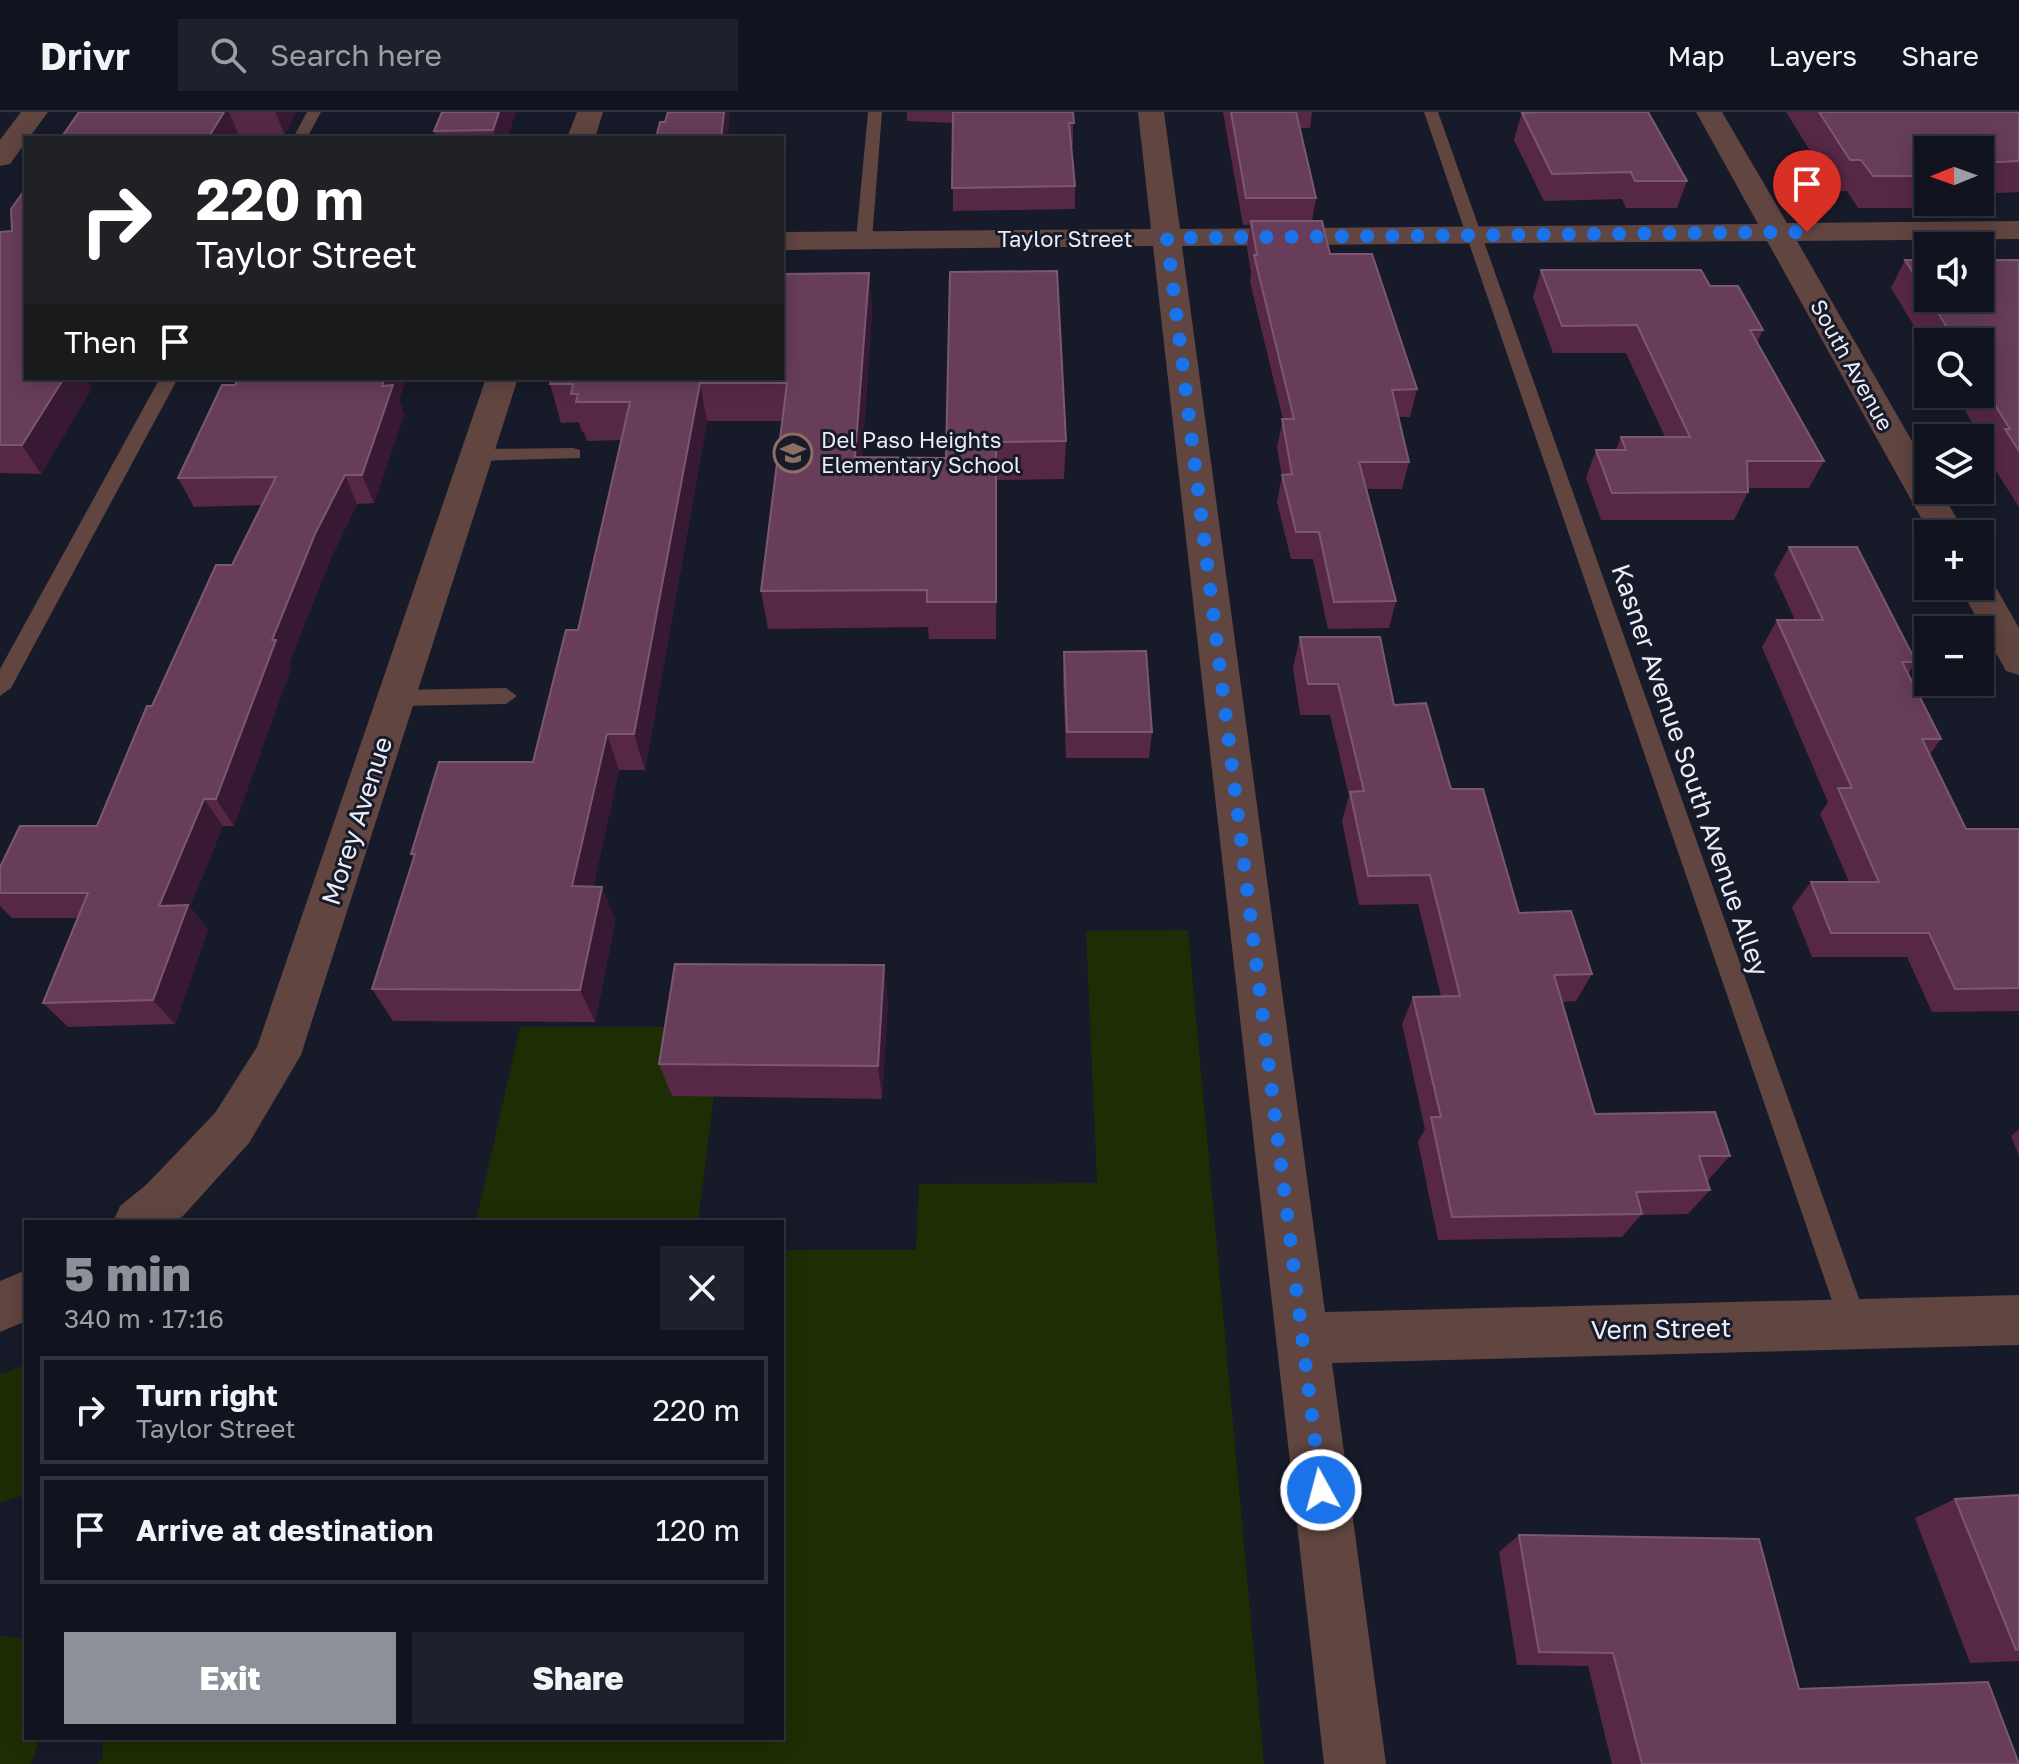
<!DOCTYPE html>
<html lang="en">
<head>
<meta charset="utf-8">
<style>
  body { margin:0; font-family:"Golos Text",sans-serif; background:#1e212c; color:#f1f3f6; height:100vh; display:flex; flex-direction:column; font-size:30px; white-space:nowrap }
  * { box-sizing:border-box; margin:0 }
  p { font-size:26px; color:#9c9ea4 }
  .icon { flex:none; width:44px; height:44px; fill:none; stroke:currentColor; stroke-width:2; stroke-linecap:round; stroke-linejoin:round }
  .map { position:relative; flex:1; overflow:hidden }
  .side { position:absolute; left:24px; top:1108px; width:760px; height:520px; display:flex; flex-direction:column; background:#11141f; border-radius:0px; box-shadow:0 4px 20px #0003,0 0 0 2px #30333d }
  .side>* { flex:none }
  .banner { position:absolute; left:24px; top:24px; width:760px; height:244px; border-radius:0px; box-shadow:0 4px 20px #0003,0 0 0 2px #30333d; background:#202124; color:#fff; overflow:hidden }
  .needle { width:52px; rotate:269deg }
  .controls { position:absolute; left:1914px; top:24px; display:grid; gap:16px }
  .controls a { display:grid; place-items:center; width:80px; height:80px; border-radius:0px; background:#11141f; box-shadow:0 4px 20px #0003,0 0 0 2px #30333d; font-size:40px }
  .pin { position:absolute; display:grid; place-items:center; width:68px; height:68px; color:#fff; margin:-82px -34px; border-radius:50% 50% 50% 0; rotate:-45deg; box-shadow:0 0 8px #0007 }
  .pin .icon { rotate:45deg }
  .me { position:absolute; width:88px; margin:-44px; rotate:353deg; stroke-linejoin:round; filter:drop-shadow(0 0 6px #0008) }
  .turn { display:flex; align-items:center; gap:28px; height:168px; padding:0 40px; font-size:36px }
  .turn .icon { width:104px; height:104px; stroke-width:2.5 }
  .turn b { display:block; font-size:56px; line-height:68px }
  .then { display:flex; align-items:center; height:76px; padding:0 40px; background:#0003; gap:16px; font-size:30px }
  .round { display:grid; place-items:center; flex:none; width:84px; height:84px; border-radius:0px; background:#1e212c }
  .headline { display:flex; align-items:center; justify-content:space-between; height:136px; padding:0 40px }
  h1 { font-size:48px; font-weight:800; line-height:60px; color:#8c9099 }
  .cta { display:flex; gap:16px; margin-top:auto; padding:16px 40px }
  .cta a { flex:1; height:92px; border-radius:0px; background:#8c9099; color:#fff; font-size:32px; font-weight:800; line-height:92px; text-align:center }
  .cta a+a { background:#1e212c; color:#f1f3f6 }
  ul { padding:0; list-style:none }
  li { display:flex; align-items:center; gap:24px; height:108px; margin:0 16px 12px; padding:0 24px; border:4px solid #30333d; border-radius:0px }
  li div { flex:1 }
  li b { display:block; font-size:30px }
  li em { font-style:normal }
  header { display:flex; align-items:center; gap:48px; box-sizing:border-box; height:112px; padding:0 40px; background:#11141f; border-bottom:2px solid #30333d }
  header strong { font-size:38px }
  nav { display:flex; gap:44px; margin-inline-start:auto; font-size:28px }
  .search { width:560px; height:72px; background:#1e212c; display:flex; align-items:center; gap:20px; box-sizing:border-box; padding:0 28px; border-radius:0px; color:#9c9ea4; font-size:30px }
  .map>svg:first-child { display:block }
  .green { fill:#1d2e04 }
  .lines { fill:none; stroke-linecap:round; stroke-linejoin:round }
  .service { fill:#604540; fill-rule:evenodd }
  .minor { fill:#604540; fill-rule:evenodd }
  .wall { fill:#572846 }
  .shaded-wall { fill:#371933 }
  .building { fill:#673d59; stroke:#7b5872; stroke-width:2 }
  .route { stroke:#1a73e8; stroke-width:14; stroke-dasharray:0 25.2 }
  .labels { text-anchor:middle; stroke-width:6; stroke-linejoin:round; paint-order:stroke }
  .far-street-label { font-size:22px; fill:#eaecf7; stroke:#171a29 }
  .far-poi-label { font-size:22px; fill:#eaecf7; stroke:#171a29; text-anchor:start }
  .street-label { font-size:26px; fill:#eaecf7; stroke:#171a29 }
</style>
</head>
<body>
<header>
<strong>Drivr</strong>
<div class="search"><svg class="icon" aria-label="search" viewBox="0 0 24 24"><circle cx="10" cy="10" r="6"/><path d="M15 15l6 6"/></svg>Search here</div>
<nav><a>Map</a><a>Layers</a><a>Share</a></nav>
</header>
<div class="map">
<svg width="2019" height="1652" viewBox="0 0 2019 1652">
  <rect width="100%" height="100%" fill="#171a29"/>
  <g class="green">
    <polygon points="1188,818 1264,1652 96,1652 103,1647 102,1626 782,1626 782,1138 916,1138 919,1072 1097,1071 1086,819"/>
    <polygon points="520,915 683,915 714,983 698,1110 476,1110"/>
    <polygon points="26,1252 26,1383 0,1390 0,1263"/>
    <polygon points="0,1524 26,1527 26,1626 40,1626 31,1652 0,1652"/>
  </g>
  <g class="lines">
    <g class="service">
      <polygon points="307,0 321,0 307,26 293,26"/>
      <polygon points="868,0 882,0 872,128 864,133 856,128"/>
      <polygon points="1424,0 1438,0 1868,1212 1864,1222 1854,1226 1844,1222 1840,1212"/>
      <polygon points="160,266 178,266 11,576 0,584 0,557"/>
      <polygon points="573,336 580,338 580,346 477,349 468,343 477,337"/>
      <polygon points="506,576 517,584 506,592 398,594 387,586 398,578"/>
    </g>
    <g class="minor">
      <polygon points="21,0 48,0 10,52 0,54 0,28"/>
      <polygon points="577,0 603,0 595,26 567,26"/>
      <polygon points="1138,0 1164,0 1180,117 1758,112 1696,0 1722,0 1787,111 2019,109 2019,127 1797,129 1928,357 1928,378 1940,378 1966,422 1930,422 1767,129 1182,134 1325,1200 2019,1183 2019,1233 1332,1251 1386,1652 1324,1652 1153,134 782,138 782,120 1151,117"/>
      <polygon points="486,266 518,266 301,943 249,1031 183,1104 175,1110 113,1110 120,1094 147,1072 215,1001 257,935"/>
      <polygon points="1980,462 1990,465 2019,516 2019,563 2006,559 1959,474 1980,474"/>
      <polygon points="26,1158 26,1209 0,1220 0,1169"/>
    </g>
  </g>
  <g class="wall">
    <polygon points="79,0 296,0 285,23 239,24 238,26 61,26"/>
    <polygon points="442,0 516,0 507,26 436,26 434,19"/>
    <polygon points="907,0 1073,0 1073,34 1071,34 1075,74 1075,97 953,99 953,11 907,9"/>
    <polygon points="1223,0 1312,0 1310,16 1299,16 1316,86 1312,109 1330,142 1417,277 1410,305 1398,305 1409,350 1402,377 1367,377 1396,489 1389,516 1328,517 1313,447 1291,447 1277,390 1282,364 1277,335 1283,307 1250,170 1251,160 1247,136 1250,113 1243,113"/>
    <polygon points="1522,0 1648,0 1687,69 1677,96 1626,96 1622,87 1544,89 1514,28"/>
    <polygon points="1786,0 2019,0 2019,80 1980,82 1980,38 1928,38 1928,90 1938,90 1935,96 1858,96 1847,79 1835,79"/>
    <polygon points="12,119 26,266 92,276 41,362 0,361 0,120"/>
    <polygon points="1905,148 2019,148 2019,395 1987,345 1990,340 1955,282 1980,282 1980,230 1928,230 1928,237 1891,176"/>
    <polygon points="1541,158 1710,174 1763,218 1757,231 1824,349 1809,376 1748,376 1748,380 1734,408 1601,408 1586,366 1596,338 1616,338 1621,325 1665,325 1626,241 1553,241 1533,185"/>
    <polygon points="950,160 1066,329 1064,367 997,368 996,527 929,527 928,515 768,517 761,479 782,309 707,309 645,658 619,658 593,775 602,775 615,809 595,910 393,909 372,877 414,747 411,742 533,650 578,518 622,328 587,329 584,320 582,320 579,310 561,311 550,272 869,161 872,199 862,345 946,346"/>
    <polygon points="399,289 404,302 374,391 357,392 329,450 289,552 291,556 234,714 223,714 190,795 208,818 175,912 68,915 43,891 78,806 12,806 0,794 0,755 97,714 152,594 232,453 261,393 194,395 178,366"/>
    <polygon points="1789,435 1916,550 1908,562 1941,627 1930,642 1966,717 2019,717 2019,899 1932,900 1907,845 1812,845 1792,795 1811,770 1849,770 1820,702 1828,690 1762,535 1777,508 1795,508 1774,462"/>
    <polygon points="1300,525 1394,593 1451,677 1519,801 1592,862 1576,889 1562,890 1595,1002 1730,1044 1708,1068 1706,1068 1710,1078 1688,1102 1641,1103 1622,1125 1438,1128 1418,1030 1425,1017 1402,912 1413,885 1441,884 1418,792 1359,793 1342,709 1349,684 1330,603 1300,603 1293,556"/>
    <polygon points="1064,540 1152,620 1149,646 1066,646 1063,566"/>
    <polygon points="888,888 882,987 672,984 659,952"/>
    <polygon points="2019,1017 2019,1044 2011,1024"/>
    <polygon points="2019,1383 2019,1549 1970,1551 1915,1406 1955,1387"/>
    <polygon points="1519,1423 1799,1577 2019,1652 1612,1652 1588,1554 1517,1553 1499,1440"/>
  </g>
  <g class="shaded-wall">
    <polygon points="224,0 229,0 239,24 238,26 208,26"/>
    <polygon points="275,0 296,0 285,23"/>
    <polygon points="499,0 516,0 507,26 495,26 493,18"/>
    <polygon points="724,0 730,0 728,26 721,26"/>
    <polygon points="869,161 872,199 859,384 855,345"/>
    <polygon points="54,266 86,266 92,276 41,362 22,333"/>
    <polygon points="385,266 407,266 399,289 404,302 374,391 362,363 382,274"/>
    <polygon points="700,271 707,309 645,658 634,622"/>
    <polygon points="345,363 357,392 329,450 289,552 291,556 234,714 216,687 272,528 315,422"/>
    <polygon points="607,622 619,658 586,809 572,774"/>
    <polygon points="204,687 223,714 190,795 208,818 175,912 153,888 159,794"/>
    <polygon points="602,775 615,809 595,910 580,878"/>
    <polygon points="884,853 888,888 882,987 878,954"/>
  </g>
  <g class="building">
    <polygon points="79,0 224,0 208,26 61,26"/>
    <polygon points="442,0 499,0 493,18 434,19"/>
    <polygon points="668,0 724,0 721,26 656,26 660,10 665,10"/>
    <polygon points="953,0 1073,0 1074,11 1069,11 1075,74 952,76"/>
    <polygon points="1231,0 1296,0 1316,86 1246,86"/>
    <polygon points="1539,0 1648,0 1687,69 1635,69 1631,60 1552,62 1522,1"/>
    <polygon points="1819,0 2019,0 2019,49 1980,51 1980,38 1928,38 1928,64 1873,64 1861,48 1850,48"/>
    <polygon points="26,76 26,266 64,266 22,333 0,333 0,120 12,119 11,97"/>
    <polygon points="1251,109 1322,109 1330,142 1372,142 1417,277 1392,278 1409,350 1359,350 1396,489 1334,490 1319,420 1296,420 1282,363 1292,362 1282,307 1294,307 1254,143 1257,143"/>
    <polygon points="1905,148 1928,148 1928,185"/>
    <polygon points="1980,148 2019,148 2019,339 2005,317 2010,317 1980,269 1980,230 1956,230 1929,186 1980,186"/>
    <polygon points="1541,158 1701,158 1710,174 1738,174 1763,218 1750,218 1824,349 1747,349 1748,380 1612,381 1596,338 1626,338 1621,325 1690,325 1637,213 1562,214"/>
    <polygon points="1057,159 1066,329 996,330 996,490 927,490 927,478 761,479 787,271 700,271 634,622 607,622 572,774 602,775 580,878 372,877 415,742 411,742 439,650 533,650 566,518 578,518 630,290 576,290 578,282 571,282 573,272 550,272 552,266 782,266 782,162 869,161 855,345 946,346 950,160"/>
    <polygon points="239,266 385,266 382,274 393,273 362,363 345,363 315,422 272,528 276,528 216,687 204,687 159,794 188,793 153,888 43,891 88,781 0,781 0,755 20,714 97,714 147,594 152,594 216,453 232,453 276,365 178,366 222,273 235,273"/>
    <polygon points="1789,435 1857,435 1916,550 1902,550 1941,627 1922,627 1966,717 2019,717 2019,876 1955,877 1929,821 1831,821 1811,770 1879,770 1838,676 1852,676 1777,508 1823,508"/>
    <polygon points="1300,525 1380,525 1394,593 1426,591 1451,677 1483,677 1519,801 1571,799 1592,862 1554,863 1595,1002 1715,1000 1730,1044 1699,1044 1710,1078 1636,1080 1642,1102 1452,1105 1431,1005 1441,1005 1413,885 1460,884 1430,763 1368,764 1350,680 1364,679 1338,572 1308,572"/>
    <polygon points="1146,539 1152,620 1067,620 1064,540"/>
    <polygon points="675,852 884,853 878,954 659,952"/>
    <polygon points="2019,1383 2019,1537 2016,1538 1955,1387"/>
    <polygon points="1519,1423 1759,1427 1799,1577 1988,1570 2019,1652 1642,1652 1613,1541 1539,1540"/>
  </g>
  <g class="lines">
    <polyline class="route" points="1321,1378 1167,126 1807,120"/>
  </g>
  <defs>
    <symbol id="school-ring" viewBox="-11 -11 22 22"><circle r="9.5" fill="#171a29" stroke="#8d6e63" stroke-width="1.5"/><path d="M0-5L7-2L0 1L-7-2ZM-4 1L0 2.5L4 1V4Q0 6-4 4Z" fill="#8d6e63"/></symbol>
  </defs>
  <g fill-rule="evenodd">
    <use href="#school-ring" x="771" y="319" width="44" height="44"/>
  </g>
  <g class="labels">
    <g class="far-street-label">
      <text x="1065" y="135">Taylor Street</text>
      <text transform="translate(1852 253) rotate(61)" y="8">South Avenue</text>
    </g>
    <g class="far-poi-label">
      <text x="821" y="336">Del Paso Heights<tspan x="821" dy="25">Elementary School</tspan></text>
    </g>
    <g class="street-label">
      <text transform="translate(1690 658) rotate(71)" y="9">Kasner Avenue South Avenue Alley</text>
      <text transform="translate(357 709) rotate(-72)" y="9">Morey Avenue</text>
      <text transform="translate(1661 1217) rotate(-1)" y="9">Vern Street</text>
    </g>
  </g>
</svg>
<div class="controls">
<a><svg class="needle" viewBox="-14 -14 28 28"><path d="M0-13l5 13h-10z" fill="#e53935"/><path d="M0 13l5-13h-10z" fill="#9c9ea4"/></svg></a>
<a><svg class="icon" aria-label="sound" viewBox="0 0 24 24"><path d="M4 9h4l5-4v14l-5-4H4zM17 9q2 3 0 6"/></svg></a>
<a><svg class="icon" aria-label="search" viewBox="0 0 24 24"><circle cx="10" cy="10" r="6"/><path d="M15 15l6 6"/></svg></a>
<a><svg class="icon" aria-label="layers" viewBox="0 0 24 24"><path d="M12 4l9 5-9 5-9-5zM3 14l9 5 9-5"/></svg></a>
<a>+</a>
<a>−</a>
</div>
<div class="pin" style="left:1807px;top:120px;background:#d93025"><svg class="icon" aria-label="arrive" viewBox="0 0 24 24"><path d="M6 21V4h12l-3 4 3 4H6"/></svg></div>
<svg class="me" style="left:1321px;top:1378px" viewBox="-20 -20 40 40"><circle r="17" fill="#1a73e8" stroke="#fff" stroke-width="3"/><path d="M0-11L8 9 0 5-8 9z" fill="#fff"/></svg>
<div class="banner">
<div class="turn"><svg class="icon" aria-label="right" viewBox="0 0 24 24"><path d="M7 20v-9h11M14 6l5 5-5 5"/></svg><div><b>220 m</b>Taylor Street</div></div>
<div class="then">Then<svg class="icon" aria-label="arrive" viewBox="0 0 24 24"><path d="M6 21V4h12l-3 4 3 4H6"/></svg></div>
</div>
<section class="side">
<div class="headline"><div><h1>5 min</h1><p>340 m · 17:16</p></div><a class="round"><svg class="icon" aria-label="close" viewBox="0 0 24 24"><path d="M6 6l12 12M18 6L6 18"/></svg></a></div>
<ul>
<li><svg class="icon" aria-label="right" viewBox="0 0 24 24"><path d="M7 20v-9h11M14 6l5 5-5 5"/></svg><div><b>Turn right</b><p>Taylor Street</p></div><em>220 m</em></li>
<li><svg class="icon" aria-label="arrive" viewBox="0 0 24 24"><path d="M6 21V4h12l-3 4 3 4H6"/></svg><div><b>Arrive at destination</b></div><em>120 m</em></li>
</ul>
<div class="cta"><a>Exit</a><a>Share</a></div>
</section>
</div>
</body>
</html>
